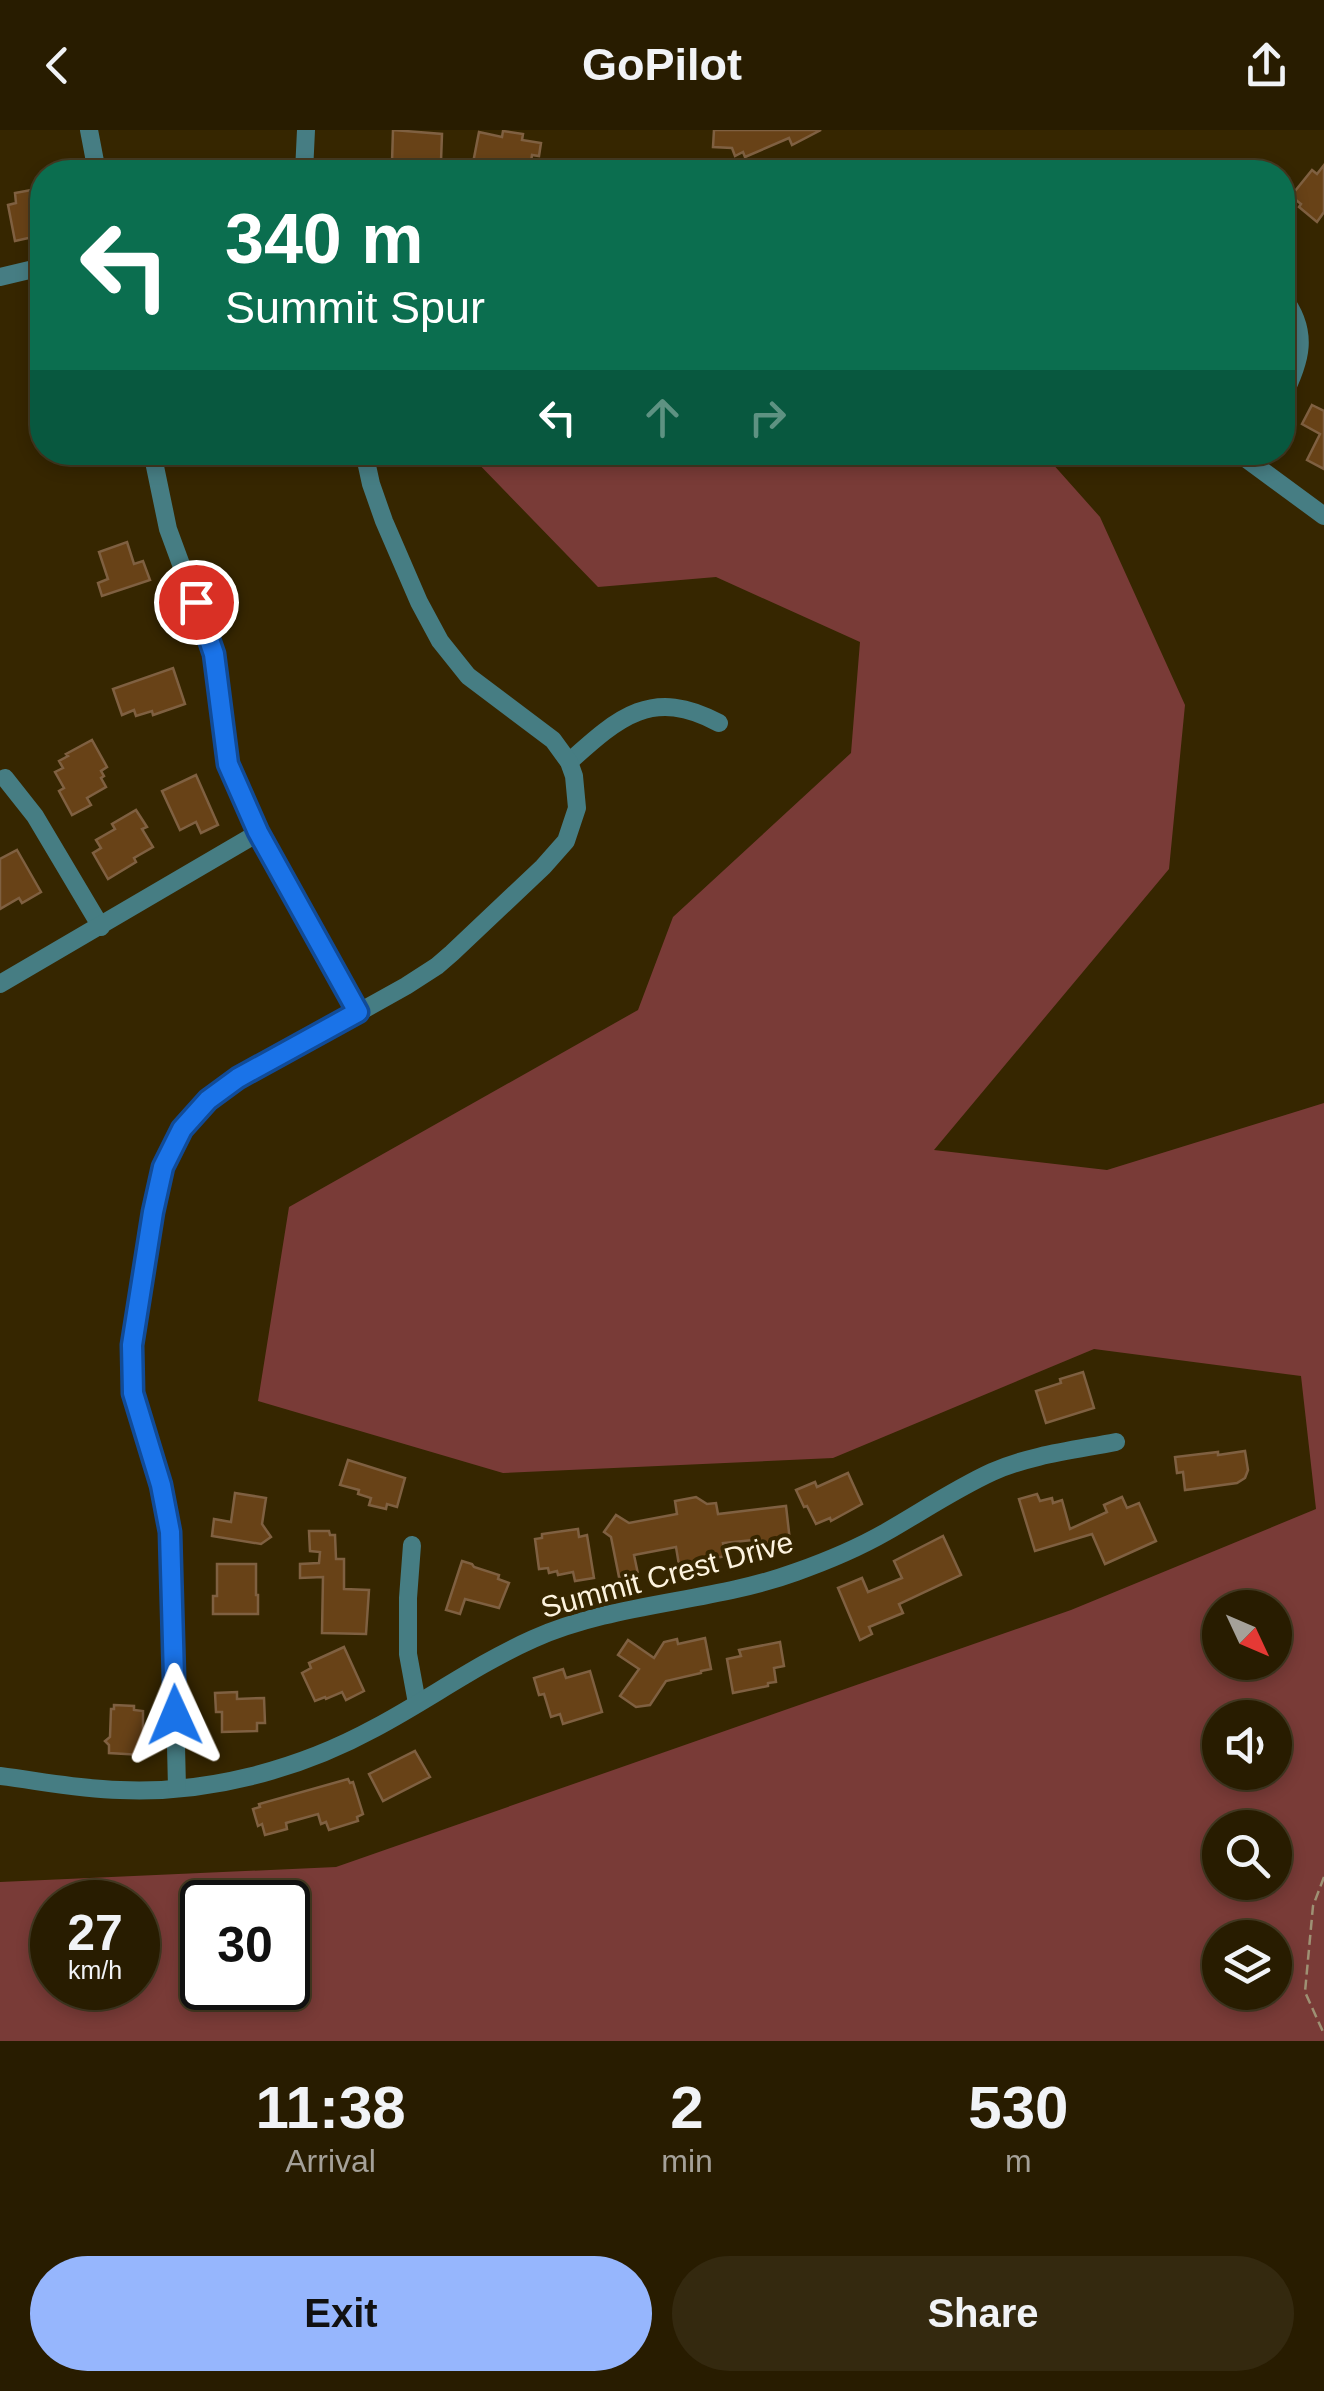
<!DOCTYPE html>
<html lang="en">
<head>
<meta charset="utf-8">
<style>
  body { margin:0; font-family:Helvetica,sans-serif; background:#34290f; color:#f1f3f6; height:100vh; display:flex; flex-direction:column; font-size:38px; white-space:nowrap }
  * { box-sizing:border-box; margin:0 }
  p { font-size:32px; color:#a5a199 }
  .icon { flex:none; width:55px; height:55px; fill:none; stroke:currentColor; stroke-width:2; stroke-linecap:round; stroke-linejoin:round }
  .map { position:relative; height:1911px; overflow:hidden }
  .drawer { display:flex; flex-direction:column; background:#281c00; flex:1 }
  .drawer>* { flex:none }
  .hud { position:absolute; left:30px; top:30px; width:1265px; height:305px; border-radius:40px; box-shadow:0 5px 15px #0003,0 0 0 2px #443a22; background:#0b6e4f; color:#fff; overflow:hidden }
  .needle { width:65px; rotate:134deg }
  .tools { position:absolute; left:1202px; top:1460px; display:grid; gap:20px }
  .tools a { display:grid; place-items:center; width:90px; height:90px; border-radius:50%; background:#281c00; box-shadow:0 5px 15px #0003,0 0 0 2px #443a22; font-size:50px }
  .speed { position:absolute; left:30px; top:1750px; display:flex; gap:20px; font-size:50px; font-weight:700; text-align:center }
  .speed>* { display:grid; place-content:center; width:130px; height:130px; border-radius:50%; background:#281c00; box-shadow:0 5px 15px #0003,0 0 0 2px #443a22; line-height:1 }
  .speed small { font-size:25px; font-weight:400 }
  .speed .limit { border:5px solid #111; border-radius:15px; background:#fff; color:#111 }
  .pin { position:absolute; display:grid; place-items:center; width:85px; height:85px; color:#fff; margin:-42px; border:5px solid #fff; border-radius:50%; box-shadow:0 2px 10px #0007 }
  .me { position:absolute; width:110px; margin:-55px; rotate:359deg; stroke-linejoin:round; filter:drop-shadow(0 0 8px #0008) }
  .turn { display:flex; align-items:center; gap:35px; height:210px; padding:0 30px; font-size:45px }
  .turn .icon { width:130px; height:130px; stroke-width:2.5 }
  .turn b { display:block; font-size:70px; line-height:85px }
  .lanes { display:flex; align-items:center; height:95px; padding:0 30px; background:#0003; justify-content:center; gap:50px; direction:ltr }
  .lanes .off { opacity:.35 }
  .eta { display:flex; justify-content:space-evenly; align-items:center; height:170px; text-align:center }
  .eta b { font-size:60px; font-weight:700; line-height:70px }
  .button { display:flex; gap:20px; margin-top:auto; padding:20px 30px }
  .button a { flex:1; height:115px; border-radius:60px; background:#96b6fd; color:#111; font-size:40px; font-weight:700; line-height:115px; text-align:center }
  .button a+a { background:#34290f; color:#f1f3f6 }
  header { display:flex; justify-content:space-between; align-items:center; height:130px; padding:0 30px; background:#281c00; font-size:45px; font-weight:700 }
  .map>svg:first-child { display:block }
  .green { fill:#793b37; fill-rule:evenodd }
  .building { fill:#684217; stroke:#7f6041; stroke-width:2.5 }
  .lines { fill:none; stroke-linecap:round; stroke-linejoin:round }
  .path { stroke:#9e9174; stroke-width:2.5; stroke-dasharray:10 5; stroke-linecap:butt }
  .street { stroke:#467d83; stroke-width:18 }
  .route-casing { stroke:#114b97; stroke-width:25 }
  .route { stroke:#1a73e8; stroke-width:18 }
  .labels { text-anchor:middle; stroke-width:8; stroke-linejoin:round; paint-order:stroke }
  .street-label { font-size:30px; fill:#fdf3de; stroke:#362600 }
</style>
</head>
<body>
<header><svg class="icon" aria-label="back" viewBox="0 0 24 24"><path d="M15 5l-7 7 7 7"/></svg>GoPilot<svg class="icon" aria-label="share" viewBox="0 0 24 24"><path d="M12 15V3M7 8l5-5 5 5M5 13v7h14v-7"/></svg></header>
<div class="map">
<svg width="1324" height="1911" viewBox="0 0 1324 1911">
  <rect width="100%" height="100%" fill="#362600"/>
  <path class="green" d="M 468,323 L 1043,323 L 1100,387 L 1185,575 L 1169,739 L 934,1020 L 1107,1040 L 1324,973 L 1324,1911 L 0,1911 L 0,1752 L 336,1737 L 1071,1480 L 1316,1379 L 1301,1246 L 1094,1219 L 833,1328 L 503,1343 L 258,1271 L 289,1077 L 638,880 L 673,787 L 851,623 L 860,512 L 716,447 L 598,457 ZM 1220,1478 L 1275,1478 L 1275,1532 L 1220,1532 ZM 1220,1588 L 1275,1588 L 1275,1642 L 1220,1642 ZM 1220,1698 L 1275,1698 L 1275,1752 L 1220,1752 ZM 52,1772 L 138,1772 L 138,1858 L 52,1858 ZM 202,1772 L 288,1772 L 288,1858 L 202,1858 ZM 1220,1808 L 1275,1808 L 1275,1862 L 1220,1862 Z"/>
  <g class="building">
    <polygon points="393,0 442,4 441,31 392,33"/>
    <polygon points="714,0 821,0 792,15 789,8 745,27 743,22 735,26 732,18 713,17"/>
    <polygon points="503,1 523,4 522,10 541,13 539,26 532,25 531,32 517,30 516,34 503,32 502,38 473,33 479,2 502,7"/>
    <polygon points="1324,35 1324,82 1317,92 1299,77 1301,74 1291,66 1312,40 1317,44"/>
    <polygon points="42,58 42,105 15,111 8,75 16,73 15,63"/>
    <polygon points="1312,275 1324,281 1324,339 1307,330 1320,304 1302,294"/>
    <polygon points="127,412 134,434 143,431 150,450 102,466 98,453 108,449 99,422"/>
    <polygon points="173,538 185,574 153,585 152,581 136,586 134,580 122,585 113,559"/>
    <polygon points="92,610 107,637 101,641 104,646 101,648 106,657 87,668 91,675 72,685 59,661 64,658 55,642 63,638 59,631 68,626 66,624"/>
    <polygon points="196,645 218,695 201,703 196,692 180,700 162,661"/>
    <polygon points="136,680 147,697 142,699 153,717 134,728 136,732 108,749 93,723 101,718 96,710 115,699 112,694"/>
    <polygon points="17,720 41,762 22,773 19,768 0,779 0,729"/>
    <polygon points="1083,1242 1094,1278 1046,1293 1036,1261 1061,1253 1060,1249"/>
    <polygon points="1245,1321 1248,1340 1245,1348 1237,1353 1185,1360 1183,1342 1177,1343 1175,1327 1218,1322 1218,1325"/>
    <polygon points="348,1330 405,1348 397,1377 387,1374 386,1379 369,1375 371,1368 358,1364 359,1360 340,1355"/>
    <polygon points="848,1343 862,1374 831,1391 830,1388 816,1394 807,1376 804,1377 796,1360 815,1352 817,1357"/>
    <polygon points="235,1363 266,1368 262,1394 271,1407 261,1414 212,1406 214,1389 231,1392"/>
    <polygon points="1037,1364 1040,1371 1052,1368 1053,1373 1062,1370 1070,1399 1107,1382 1104,1375 1122,1367 1127,1378 1139,1373 1156,1411 1105,1434 1092,1404 1035,1421 1019,1369"/>
    <polygon points="696,1367 707,1374 716,1373 718,1384 786,1376 790,1411 764,1414 764,1411 753,1410 723,1413 726,1426 679,1435 676,1417 634,1425 638,1444 619,1447 611,1407 604,1402 616,1385 629,1393 677,1384 675,1371"/>
    <polygon points="578,1399 579,1407 587,1405 594,1448 575,1451 573,1442 558,1445 557,1441 549,1443 548,1438 539,1439 535,1409 542,1408 542,1404"/>
    <polygon points="309,1401 329,1401 330,1405 335,1405 336,1429 344,1429 344,1459 369,1460 366,1504 322,1503 323,1447 300,1448 300,1434 319,1433 320,1422 310,1421"/>
    <polygon points="943,1406 961,1445 899,1474 903,1483 869,1497 872,1504 860,1510 838,1458 862,1448 868,1462 902,1448 894,1431"/>
    <polygon points="462,1431 472,1434 474,1437 499,1445 498,1449 509,1453 499,1478 465,1469 460,1484 446,1480"/>
    <polygon points="217,1434 256,1434 256,1465 258,1465 258,1484 213,1484 213,1466 217,1466"/>
    <polygon points="705,1508 711,1539 701,1541 701,1543 666,1551 650,1575 636,1577 620,1566 639,1539 618,1525 628,1510 654,1528 664,1512 677,1509 678,1514"/>
    <polygon points="780,1512 784,1536 774,1538 776,1552 768,1553 768,1556 733,1563 727,1529 741,1526 739,1520"/>
    <polygon points="344,1517 364,1561 346,1570 342,1562 326,1569 325,1567 315,1571 302,1543 311,1538 309,1533"/>
    <polygon points="563,1539 566,1548 590,1541 602,1582 563,1594 560,1584 551,1587 544,1564 539,1565 534,1548"/>
    <polygon points="237,1562 237,1569 264,1568 265,1593 257,1593 257,1601 222,1602 222,1582 216,1582 215,1563"/>
    <polygon points="114,1575 134,1576 134,1580 143,1581 143,1608 145,1608 142,1625 109,1623 109,1615 105,1611 110,1607 111,1579 114,1579"/>
    <polygon points="415,1621 430,1647 383,1671 369,1644"/>
    <polygon points="348,1649 350,1653 353,1652 363,1684 357,1687 358,1691 329,1700 326,1692 321,1694 318,1684 286,1693 287,1699 265,1705 262,1694 258,1696 253,1679 260,1677 259,1674"/>
  </g>
  <g class="lines">
    <polyline class="path" points="1324,1747 1313,1776 1305,1862 1324,1904"/>
    <g class="street">
      <polyline points="89,0 97,42"/>
      <polyline points="304,42 306,0"/>
      <polyline points="0,147 42,137"/>
      <path d="M 1282,166 C 1310,202 1301,231 1282,268"/>
      <polyline points="152,322 168,399 214,524 228,633 258,703 358,882"/>
      <polyline points="1237,322 1324,386"/>
      <path d="M 569,632 C 619,587 652,557 719,593"/>
      <polyline points="5,648 35,686 101,797"/>
      <polyline points="0,854 258,703"/>
      <polyline points="412,1415 408,1468 408,1524 417,1573"/>
      <path d="M 0,1646 C 40,1651 80,1659 120,1660 C 207,1664 298,1640 375,1598 C 428,1570 477,1534 533,1509 C 616,1472 711,1473 796,1442 C 827,1431 858,1418 886,1402 C 921,1382 955,1359 992,1342 C 1030,1325 1075,1320 1116,1312"/>
      <polyline points="177,1658 171,1401 161,1355 133,1263 132,1215 153,1082 163,1037 182,999 194,983 223,958 406,856 437,836 452,823 543,737 566,711 577,678 574,646 569,632 553,610 468,546 440,511 419,472 384,391 371,354 364,322"/>
    </g>
  </g>
  <g class="lines">
    <defs>
      <polyline id="route" points="175,1585 170,1402 161,1355 133,1263 132,1215 153,1082 163,1037 182,999 208,970 238,948 358,882 258,702 228,634 214,524 196,472"/>
    </defs>
    <use href="#route" class="route-casing"/>
    <use href="#route" class="route"/>
  </g>
  <g class="labels">
    <g class="street-label">
      <text transform="translate(667 1445) rotate(-15)" y="10">Summit Crest Drive</text>
    </g>
  </g>
</svg>
<div class="tools">
<a><svg class="needle" viewBox="-14 -14 28 28"><path d="M0-13l5 13h-10z" fill="#e53935"/><path d="M0 13l5-13h-10z" fill="#a5a199"/></svg></a>
<a><svg class="icon" aria-label="sound" viewBox="0 0 24 24"><path d="M4 9h4l5-4v14l-5-4H4zM17 9q2 3 0 6"/></svg></a>
<a><svg class="icon" aria-label="search" viewBox="0 0 24 24"><circle cx="10" cy="10" r="6"/><path d="M15 15l6 6"/></svg></a>
<a><svg class="icon" aria-label="layers" viewBox="0 0 24 24"><path d="M12 4l9 5-9 5-9-5zM3 14l9 5 9-5"/></svg></a>
</div>
<div class="speed"><div>27<small>km/h</small></div><div class="limit">30</div></div>
<div class="pin" style="left:196px;top:472px;background:#d93025"><svg class="icon" aria-label="arrive" viewBox="0 0 24 24"><path d="M6 21V4h12l-3 4 3 4H6"/></svg></div>
<svg class="me" style="left:175px;top:1585px" viewBox="-20 -20 40 40"><path d="M0-17L14 15 0 8-14 15z" fill="#1a73e8" stroke="#fff" stroke-width="4"/></svg>
<div class="hud">
<div class="turn"><svg class="icon" aria-label="left" viewBox="0 0 24 24"><path d="M17 20v-9H6M10 6l-5 5 5 5"/></svg><div><b>340 m</b>Summit Spur</div></div>
<div class="lanes"><svg class="icon" aria-label="left" viewBox="0 0 24 24"><path d="M17 20v-9H6M10 6l-5 5 5 5"/></svg><svg class="icon off" aria-label="ahead" viewBox="0 0 24 24"><path d="M12 20V5M6 11l6-6 6 6"/></svg><svg class="icon off" aria-label="right" viewBox="0 0 24 24"><path d="M7 20v-9h11M14 6l5 5-5 5"/></svg></div>
</div>
</div>
<section class="drawer">
<div class="eta">
<div><b>11:38</b><p>Arrival</p></div>
<div><b>2</b><p>min</p></div>
<div><b>530</b><p>m</p></div>
</div>
<div class="button"><a>Exit</a><a>Share</a></div>
</section>
</body>
</html>
